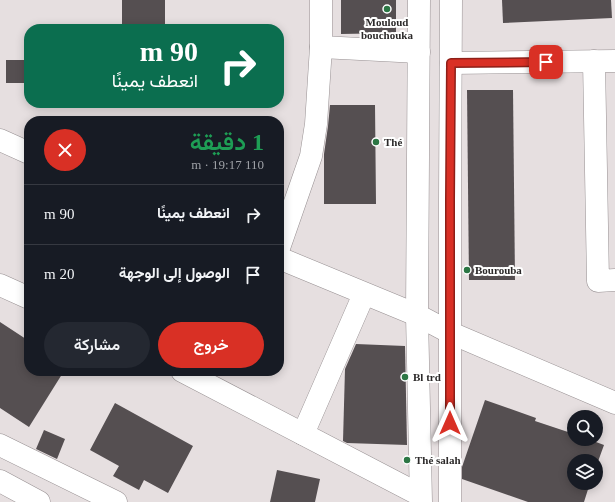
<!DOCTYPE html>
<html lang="ar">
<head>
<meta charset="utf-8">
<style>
  body { margin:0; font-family:"Times New Roman",Vazirmatn,serif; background:#242831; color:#f1f3f6; direction:rtl; height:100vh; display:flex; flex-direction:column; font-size:15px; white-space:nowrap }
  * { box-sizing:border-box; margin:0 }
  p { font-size:13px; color:#9ea1a6 }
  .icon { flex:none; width:22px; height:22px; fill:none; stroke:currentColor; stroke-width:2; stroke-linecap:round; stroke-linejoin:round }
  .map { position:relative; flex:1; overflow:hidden; direction:ltr }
  .details { position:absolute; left:24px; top:116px; width:260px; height:260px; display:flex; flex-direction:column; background:#171b24; border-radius:16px; box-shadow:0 2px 10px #0003; direction:rtl }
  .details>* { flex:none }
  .banner { position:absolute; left:24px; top:24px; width:260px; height:84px; border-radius:16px; box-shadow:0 2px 10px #0003; direction:rtl; background:#0b6e4f; color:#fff; overflow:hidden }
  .controls { position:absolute; left:567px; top:410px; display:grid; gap:8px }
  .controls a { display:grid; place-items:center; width:36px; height:36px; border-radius:50%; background:#171b24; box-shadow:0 2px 10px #0003; font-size:20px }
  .pin { position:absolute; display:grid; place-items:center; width:34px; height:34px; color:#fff; margin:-17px; border-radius:8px; box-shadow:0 2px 6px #0006 }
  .me { position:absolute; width:44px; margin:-22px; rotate:0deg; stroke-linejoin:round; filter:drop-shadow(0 0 3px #0008) }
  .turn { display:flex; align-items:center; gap:14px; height:84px; padding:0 20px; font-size:18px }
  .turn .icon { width:52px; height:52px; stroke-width:2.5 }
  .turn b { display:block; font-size:28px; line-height:34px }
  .round { display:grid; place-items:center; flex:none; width:42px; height:42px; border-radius:21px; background:#242831 }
  .headline { display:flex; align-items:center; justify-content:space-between; height:68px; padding:0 20px }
  h1 { font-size:24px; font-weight:600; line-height:30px; color:#1e9e55 }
  .action { display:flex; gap:8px; margin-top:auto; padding:8px 20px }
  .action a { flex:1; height:46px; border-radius:24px; background:#d93025; color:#fff; font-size:16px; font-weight:600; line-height:46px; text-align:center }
  .action a+a { background:#242831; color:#f1f3f6 }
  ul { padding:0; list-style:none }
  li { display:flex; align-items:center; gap:12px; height:60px; padding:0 20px; border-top:1px solid #363941 }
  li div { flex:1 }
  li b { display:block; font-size:15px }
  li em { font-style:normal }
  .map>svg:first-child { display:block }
  .building { fill:#554f51 }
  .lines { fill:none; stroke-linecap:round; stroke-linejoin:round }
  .street-casing { stroke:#979092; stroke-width:23 }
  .street { stroke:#fff; stroke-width:22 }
  .route-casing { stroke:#8d1f18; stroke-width:10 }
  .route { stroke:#d93025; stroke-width:7 }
  .poi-dot { fill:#2c7644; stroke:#fff; stroke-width:1.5 }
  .labels { text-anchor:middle; stroke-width:4; stroke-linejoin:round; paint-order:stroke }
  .poi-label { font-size:11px; font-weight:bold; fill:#2b2929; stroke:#fff; text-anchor:start }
</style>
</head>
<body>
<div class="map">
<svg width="615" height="502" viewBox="0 0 615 502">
  <rect width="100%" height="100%" fill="#e6dfe0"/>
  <g class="building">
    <rect x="122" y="0" width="43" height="29"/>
    <polygon points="341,0 396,0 396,33 341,34"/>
    <polygon points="502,0 611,0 612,18 503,23"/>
    <rect x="6" y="60" width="23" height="23"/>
    <polygon points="467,90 513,90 515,280 469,280"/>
    <polygon points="330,105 375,105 376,204 324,204 324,154 328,126"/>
    <polygon points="0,322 29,341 29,371 64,371 29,427 0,408"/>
    <polygon points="356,344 405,346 407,445 347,443 343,441 345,369"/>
    <polygon points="485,400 536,418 535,421 574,434 574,439 588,439 604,445 596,467 596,461 574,461 574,483 590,483 584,502 528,502 462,479 462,467"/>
    <polygon points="115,403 193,446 168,493 144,480 139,490 113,476 119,466 90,450"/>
    <polygon points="44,430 65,439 57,459 36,449"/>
    <polygon points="277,470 320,479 315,502 270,502"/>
  </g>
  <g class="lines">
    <defs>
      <g id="street">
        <polyline points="419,0 417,315 421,502"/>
        <polyline points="321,47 419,52"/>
        <polyline points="594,61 598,281 615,280"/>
        <polyline points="451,63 615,61"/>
        <polyline points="0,140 29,153"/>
        <polyline points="279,248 311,156 316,124 321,47 321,0"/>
        <polyline points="279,258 417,315 451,333 615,403"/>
        <polyline points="0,285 29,298"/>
        <polyline points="182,371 420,495"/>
        <polyline points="303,434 364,294"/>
        <polyline points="0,445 116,502"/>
        <polyline points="0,481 39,502"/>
        <polyline points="450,502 450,200 451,0"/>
      </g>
    </defs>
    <use href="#street" class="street-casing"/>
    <use href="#street" class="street"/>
  </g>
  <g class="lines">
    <defs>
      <polyline id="route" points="450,423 450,200 451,63 546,62"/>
    </defs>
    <use href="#route" class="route-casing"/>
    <use href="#route" class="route"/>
  </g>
  <g class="poi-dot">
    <circle cx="387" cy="9" r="4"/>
    <circle cx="376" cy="142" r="4"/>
    <circle cx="467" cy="270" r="4"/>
    <circle cx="405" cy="377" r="4"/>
    <circle cx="407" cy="460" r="4"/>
  </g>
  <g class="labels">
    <g class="poi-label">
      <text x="387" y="26" text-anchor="middle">Mouloud<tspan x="387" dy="13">bouchouka</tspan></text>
      <text x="384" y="146">Thé</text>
      <text x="475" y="274">Bourouba</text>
      <text x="413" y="381">Bl trd</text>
      <text x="415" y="464">Thé salah</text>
    </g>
  </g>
</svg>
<div class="controls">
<a><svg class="icon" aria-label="search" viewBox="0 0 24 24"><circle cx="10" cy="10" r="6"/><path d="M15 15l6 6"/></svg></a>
<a><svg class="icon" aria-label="layers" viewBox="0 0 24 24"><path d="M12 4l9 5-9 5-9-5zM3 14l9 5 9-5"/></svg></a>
</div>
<div class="pin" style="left:546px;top:62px;background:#d93025"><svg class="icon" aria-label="arrive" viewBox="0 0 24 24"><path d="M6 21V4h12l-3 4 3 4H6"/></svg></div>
<svg class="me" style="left:450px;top:423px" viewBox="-20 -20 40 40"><path d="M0-17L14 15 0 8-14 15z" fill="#d93025" stroke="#fff" stroke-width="4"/></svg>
<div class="banner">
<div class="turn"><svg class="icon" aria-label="right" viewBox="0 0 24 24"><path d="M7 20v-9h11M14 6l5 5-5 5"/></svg><div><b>90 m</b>انعطف يمينًا</div></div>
</div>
<section class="details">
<div class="headline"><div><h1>1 دقيقة</h1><p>110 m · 19:17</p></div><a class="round" style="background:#d93025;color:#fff"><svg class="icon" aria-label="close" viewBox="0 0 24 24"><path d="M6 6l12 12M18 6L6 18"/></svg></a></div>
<ul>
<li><svg class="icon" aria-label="right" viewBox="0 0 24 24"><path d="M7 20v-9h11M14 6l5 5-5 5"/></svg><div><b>انعطف يمينًا</b></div><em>90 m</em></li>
<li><svg class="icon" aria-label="arrive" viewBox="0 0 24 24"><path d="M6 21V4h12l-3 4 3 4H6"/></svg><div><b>الوصول إلى الوجهة</b></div><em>20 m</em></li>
</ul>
<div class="action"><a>خروج</a><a>مشاركة</a></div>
</section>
</div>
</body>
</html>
